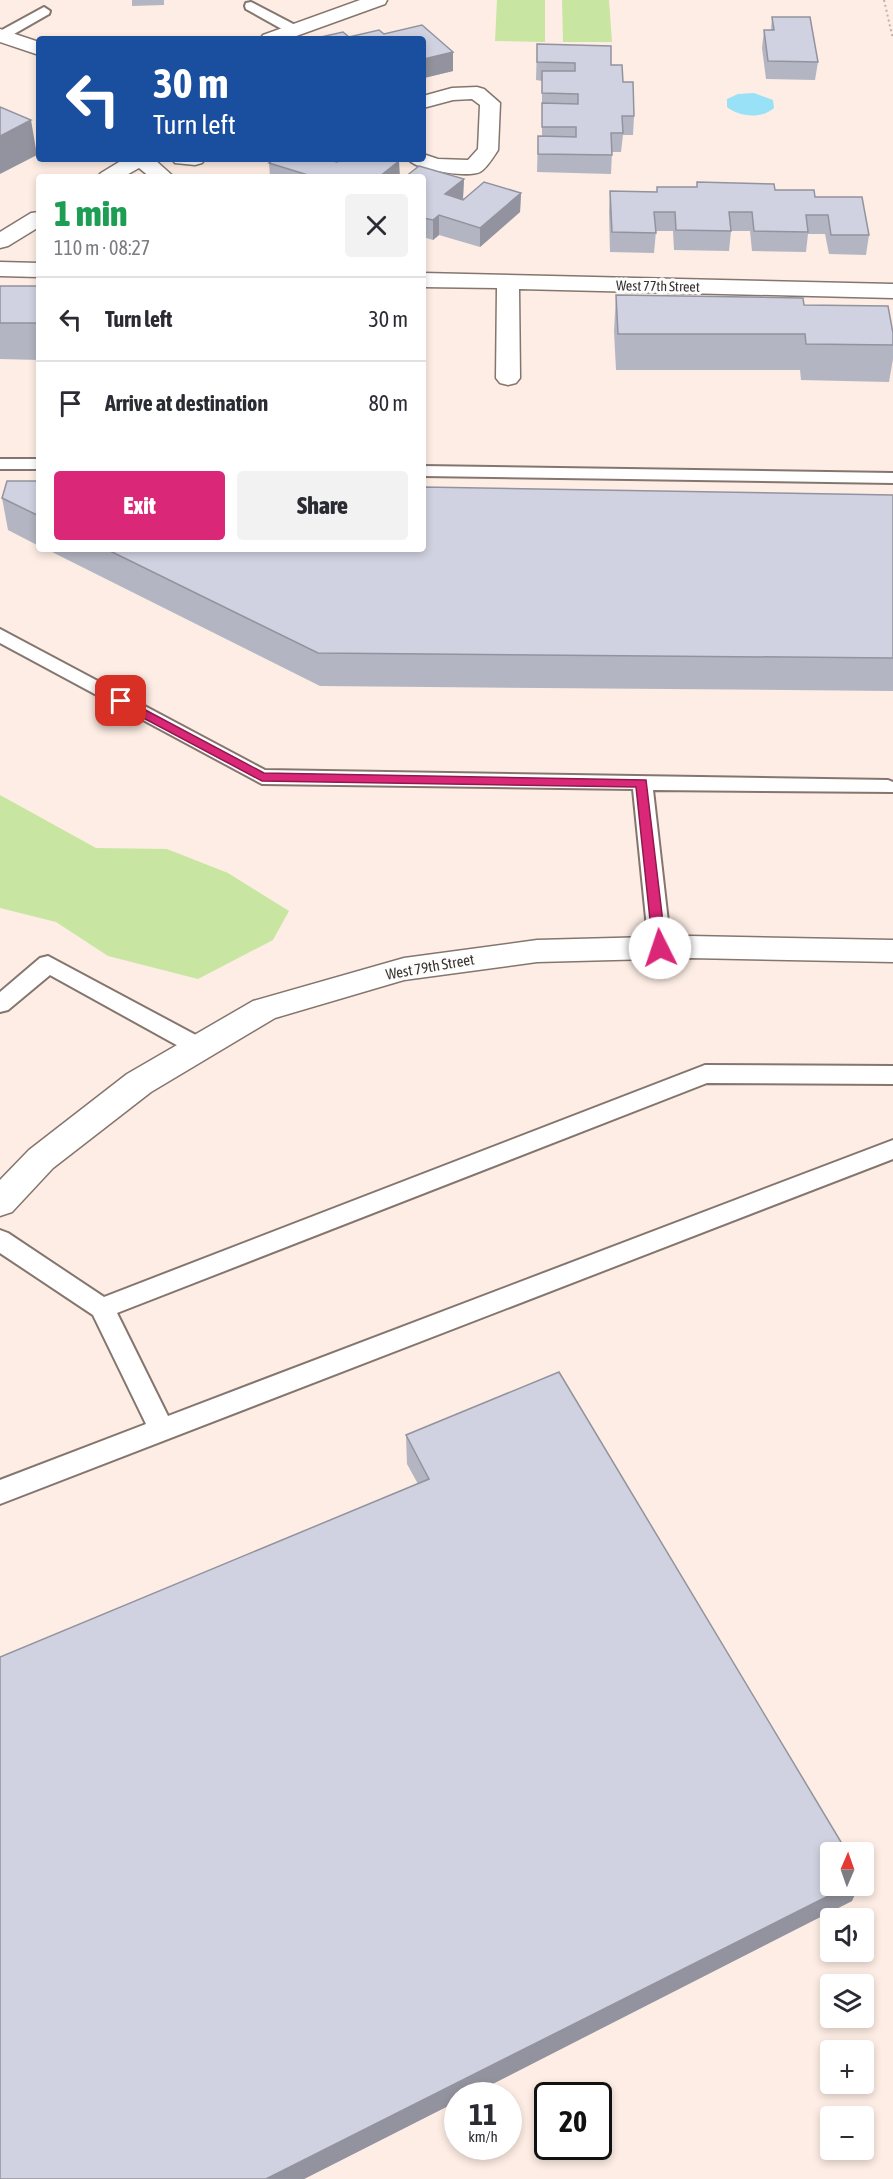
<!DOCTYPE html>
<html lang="en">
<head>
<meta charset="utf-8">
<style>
  body { margin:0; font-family:"Asap Condensed",sans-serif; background:#f2f2f3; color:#2b2b33; height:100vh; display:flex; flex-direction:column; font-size:22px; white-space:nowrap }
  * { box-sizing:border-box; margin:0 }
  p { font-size:20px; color:#7c7c81 }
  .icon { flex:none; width:33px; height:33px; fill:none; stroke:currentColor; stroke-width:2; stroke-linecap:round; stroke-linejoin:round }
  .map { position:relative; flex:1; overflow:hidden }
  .sheet { position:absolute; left:36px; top:174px; width:390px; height:378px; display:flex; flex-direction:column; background:#fff; border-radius:6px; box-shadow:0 3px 9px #0003 }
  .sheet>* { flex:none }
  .hud { position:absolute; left:36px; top:36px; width:390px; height:126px; border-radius:6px; box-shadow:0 3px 9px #0003; background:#1a4fa0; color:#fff; overflow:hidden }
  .needle { width:39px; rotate:2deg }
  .tools { position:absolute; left:820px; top:1842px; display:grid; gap:12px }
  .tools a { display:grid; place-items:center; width:54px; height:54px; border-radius:6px; background:#fff; box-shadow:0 3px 9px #0003; font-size:30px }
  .speed { position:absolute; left:444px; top:2082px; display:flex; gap:12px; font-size:30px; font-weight:700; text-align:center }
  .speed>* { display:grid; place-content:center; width:78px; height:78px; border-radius:50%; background:#fff; box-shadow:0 3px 9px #0003; line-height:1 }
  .speed small { font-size:15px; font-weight:400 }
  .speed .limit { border:3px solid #111; border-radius:9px; background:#fff; color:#111 }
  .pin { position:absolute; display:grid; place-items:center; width:51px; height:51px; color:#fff; margin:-26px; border-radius:12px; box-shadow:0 3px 9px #0006 }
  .me { position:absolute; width:66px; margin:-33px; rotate:356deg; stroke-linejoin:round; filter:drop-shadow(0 0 4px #0008) }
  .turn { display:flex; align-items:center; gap:21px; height:126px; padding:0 18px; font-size:27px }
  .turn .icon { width:78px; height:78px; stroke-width:2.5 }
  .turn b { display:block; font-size:42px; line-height:51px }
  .round { display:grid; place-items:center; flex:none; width:63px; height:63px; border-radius:6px; background:#f2f2f3 }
  .overview { display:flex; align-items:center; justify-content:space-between; height:102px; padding:0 18px }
  h1 { font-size:36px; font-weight:800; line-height:45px; color:#1e9e55 }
  .action { display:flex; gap:12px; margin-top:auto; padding:12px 18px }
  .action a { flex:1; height:69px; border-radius:6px; background:#db2777; color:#fff; font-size:24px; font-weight:800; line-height:69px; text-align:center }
  .action a+a { background:#f2f2f3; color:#2b2b33 }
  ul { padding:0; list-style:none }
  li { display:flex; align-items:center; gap:18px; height:84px; padding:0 18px; border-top:2px solid #e1e1e2 }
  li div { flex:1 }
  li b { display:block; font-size:22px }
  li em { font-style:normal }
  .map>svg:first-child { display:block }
  .green { fill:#c8e6a2 }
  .water { fill:#99e1f7 }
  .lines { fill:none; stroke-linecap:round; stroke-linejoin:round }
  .service-casing { stroke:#84766e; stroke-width:4 }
  .minor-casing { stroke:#84766e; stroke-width:3 }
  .path { stroke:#beb1aa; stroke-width:2; stroke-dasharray:2 3; stroke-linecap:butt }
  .service { fill:#fff; fill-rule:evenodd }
  .minor { fill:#fff; fill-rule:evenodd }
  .wall { fill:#b3b5c2 }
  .shaded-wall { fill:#92939e }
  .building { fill:#d0d2e1; stroke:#92939e; stroke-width:1.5 }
  .route { fill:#db2777; stroke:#8e194d; stroke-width:1.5 }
  .labels { text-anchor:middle; stroke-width:6; stroke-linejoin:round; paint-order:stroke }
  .far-street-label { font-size:14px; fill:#38322f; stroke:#fdfdfd }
  .street-label { font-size:15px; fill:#38322f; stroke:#fdfdfd }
</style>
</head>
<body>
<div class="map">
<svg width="893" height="2179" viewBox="0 0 893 2179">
  <rect width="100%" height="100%" fill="#fdede4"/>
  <g class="green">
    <polygon points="497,0 545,0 545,42 495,41"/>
    <polygon points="562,0 609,0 612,42 563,42"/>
    <polygon points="0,795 96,848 167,849 228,873 289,911 273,940 198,979 108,956 56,922 0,908"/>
  </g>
  <path class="water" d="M 754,93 L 773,100 L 774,108 C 762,119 739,117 727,107 L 727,99 L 738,94 Z"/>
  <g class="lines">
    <defs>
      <g id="service">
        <polygon points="251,2 299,27 301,30 299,33 289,33 246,9 245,6 246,3"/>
        <polygon points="44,7 50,11 49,14 7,38 0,38 0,31"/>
        <rect x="0" y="459" width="39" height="10"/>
        <polygon points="423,466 893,473 893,483 423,476"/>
        <polygon points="0,629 265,770 888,780 893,782 893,792 653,790 671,948 668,953 660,956 652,953 649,948 633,789 262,784 0,643"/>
        <polygon points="48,956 207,1041 210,1047 207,1053 199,1055 191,1053 50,975 8,1010 0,1012 0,992 40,958"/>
        <polygon points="705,1065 893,1066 893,1084 707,1083 117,1313 168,1416 893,1140 893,1159 0,1504 0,1480 146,1424 93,1315 0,1253 0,1230 8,1233 104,1297"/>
      </g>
      <g id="minor">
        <polygon points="360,0 387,0 385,4 288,39 260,39 263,35"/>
        <polygon points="0,29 39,42 39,55 0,42"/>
        <path d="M 477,87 L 484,89 L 500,103 L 498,150 C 494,156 487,168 480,172 C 468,178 415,170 408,159 L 423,159 L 423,154 L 438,159 L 468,160 L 478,149 L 480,105 L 472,99 L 453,100 L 423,108 L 423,96 L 452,88 Z"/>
        <polygon points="124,159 154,159 174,177 150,177 139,168 123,177 97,177 101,173"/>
        <polygon points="172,159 205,159 202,163 195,165 175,163"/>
        <polygon points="39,212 39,227 8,246 0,248 0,232 31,213"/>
        <polygon points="0,262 39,263 39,277 0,276"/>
        <polygon points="423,273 893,284 893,298 519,289 520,378 516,383 508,385 500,383 496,378 497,288 423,287"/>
        <polygon points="690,936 893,940 893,962 690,958 537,962 404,980 275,1018 151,1092 53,1168 12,1212 0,1216 0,1180 29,1150 127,1074 253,1001 404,958 537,940"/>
      </g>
    </defs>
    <use href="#service" class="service-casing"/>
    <use href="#minor" class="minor-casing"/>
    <polyline class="path" points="884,0 893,39"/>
    <use href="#service" class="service"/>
    <use href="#minor" class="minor"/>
  </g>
  <g class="wall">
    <polygon points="132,0 164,0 164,5 132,6"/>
    <polygon points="772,17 818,62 815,80 766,79 762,48 764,30 771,30"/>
    <polygon points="422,25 453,71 424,78 423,77 423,39 349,37 384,34"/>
    <polygon points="537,44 611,65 623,82 634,116 633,135 623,135 621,152 612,152 611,174 537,172 538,136 542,136 542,81 536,80"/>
    <polygon points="275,159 340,159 341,160 400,177 270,177 269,163"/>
    <polygon points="423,177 464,179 463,198 521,193 520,212 480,247 439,235 433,240 423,237"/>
    <polygon points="697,182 775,190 815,197 869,235 866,255 829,254 825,234 808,234 806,252 752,251 750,231 731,231 729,251 674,250 673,231 656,231 654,253 610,252 609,211 610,191 657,192 657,187 697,187"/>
    <polygon points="0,286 39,286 39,360 0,359"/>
    <polygon points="616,295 804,305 893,333 893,359 889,382 801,380 800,370 616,370 614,331"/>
    <polygon points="39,481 39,546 8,530 2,498"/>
    <polygon points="893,495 893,691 320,686 46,549 423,549"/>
    <polygon points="406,1435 852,1901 458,2096 458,2101 304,2179 0,2179 418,1484 407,1464"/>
  </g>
  <g class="shaded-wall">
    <polygon points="453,52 453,71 424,78 424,59"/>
    <polygon points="31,120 37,155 0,174 0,136"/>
    <polygon points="319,159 340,159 341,160 320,176"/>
    <polygon points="399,161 400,177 380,177 380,176"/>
    <polygon points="464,179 463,198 445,214 445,194"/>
    <polygon points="521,193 520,212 480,247 480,228"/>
    <polygon points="439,215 439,235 433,240 433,220"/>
    <polygon points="848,1886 859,1886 852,1901 469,2096 458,2096 458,2101 304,2179 266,2179"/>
  </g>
  <g class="building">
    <polygon points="772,17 810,17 818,62 768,61 764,30 774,30"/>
    <polygon points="422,25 453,52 424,59 423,39 312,39 343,32 349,37 379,30 384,34"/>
    <polygon points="537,44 611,46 611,65 622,65 623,82 633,82 634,116 622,116 623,133 611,133 612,155 538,154 538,136 576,137 576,127 542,127 542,103 578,104 578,94 542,93 542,71 575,71 575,63 537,62"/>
    <polygon points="0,107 31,120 0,136"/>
    <polygon points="275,159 326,159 337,162 342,159 392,159 399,161 380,176 382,177 305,177 308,175 269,163"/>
    <polygon points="419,166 464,179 445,194 463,200 484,182 521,193 480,228 439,215 433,220 423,218 423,177 405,177"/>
    <polygon points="697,182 774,184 775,190 814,190 815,197 862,197 869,235 831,235 828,215 806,215 808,232 754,231 752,212 729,212 731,231 676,230 675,212 654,212 656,233 612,232 610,191 657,192 657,187 697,187"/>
    <rect x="0" y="286" width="39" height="37"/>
    <polygon points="616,295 803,298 804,305 888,306 893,333 893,345 806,344 805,334 618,334"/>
    <polygon points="7,481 39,481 39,516 2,498"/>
    <polygon points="423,487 893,495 893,658 318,653 106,549 423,549"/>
    <polygon points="559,1372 847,1852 831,1852 831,1886 848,1886 266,2179 0,2179 0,1657 429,1479 406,1435"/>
  </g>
  <polygon class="route" points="121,697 264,773 646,780 666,948 660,952 653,948 636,787 262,781 117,704 117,698"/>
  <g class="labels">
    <g class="far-street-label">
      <text transform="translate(658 286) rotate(1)" y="5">West 77th Street</text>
    </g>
    <g class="street-label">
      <text transform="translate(430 967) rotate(-10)" y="5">West 79th Street</text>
    </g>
  </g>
</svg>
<div class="tools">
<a><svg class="needle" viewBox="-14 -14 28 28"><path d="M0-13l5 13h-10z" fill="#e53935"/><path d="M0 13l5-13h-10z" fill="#7c7c81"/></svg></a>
<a><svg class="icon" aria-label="sound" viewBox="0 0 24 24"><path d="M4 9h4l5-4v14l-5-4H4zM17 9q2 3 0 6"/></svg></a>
<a><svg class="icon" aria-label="layers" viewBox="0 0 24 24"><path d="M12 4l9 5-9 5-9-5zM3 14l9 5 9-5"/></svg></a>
<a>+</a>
<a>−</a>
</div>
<div class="speed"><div>11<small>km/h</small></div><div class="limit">20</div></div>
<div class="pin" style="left:121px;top:701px;background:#d93025"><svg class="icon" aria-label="arrive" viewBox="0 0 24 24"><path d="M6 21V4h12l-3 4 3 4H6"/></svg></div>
<svg class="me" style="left:660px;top:948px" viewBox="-20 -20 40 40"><circle r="19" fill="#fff"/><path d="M0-13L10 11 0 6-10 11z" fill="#db2777"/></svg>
<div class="hud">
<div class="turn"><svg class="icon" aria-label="left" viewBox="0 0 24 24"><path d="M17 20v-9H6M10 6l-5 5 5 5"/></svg><div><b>30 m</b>Turn left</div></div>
</div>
<section class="sheet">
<div class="overview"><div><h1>1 min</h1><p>110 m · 08:27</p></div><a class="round"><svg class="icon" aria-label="close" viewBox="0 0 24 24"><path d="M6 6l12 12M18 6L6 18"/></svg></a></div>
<ul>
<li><svg class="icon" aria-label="left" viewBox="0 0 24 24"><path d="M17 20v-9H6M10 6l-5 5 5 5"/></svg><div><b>Turn left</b></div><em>30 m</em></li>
<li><svg class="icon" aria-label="arrive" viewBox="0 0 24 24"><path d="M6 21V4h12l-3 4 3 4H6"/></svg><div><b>Arrive at destination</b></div><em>80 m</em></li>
</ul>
<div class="action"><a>Exit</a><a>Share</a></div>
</section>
</div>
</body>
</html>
